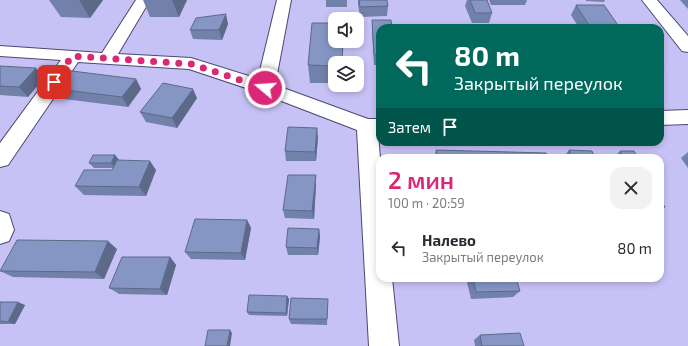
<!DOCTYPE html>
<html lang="ru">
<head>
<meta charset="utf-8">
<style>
  body { margin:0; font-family:"Exo 2",sans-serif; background:#f2f2f3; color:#2b2b33; height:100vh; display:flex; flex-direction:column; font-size:15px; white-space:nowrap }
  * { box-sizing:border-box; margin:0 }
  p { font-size:13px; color:#7c7c81 }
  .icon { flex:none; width:22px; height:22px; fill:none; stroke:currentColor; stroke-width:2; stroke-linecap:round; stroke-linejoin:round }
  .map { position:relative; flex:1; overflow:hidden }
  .panel { position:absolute; left:376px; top:154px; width:288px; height:128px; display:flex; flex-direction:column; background:#fff; border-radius:12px; box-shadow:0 2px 6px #0003 }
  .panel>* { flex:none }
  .banner { position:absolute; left:376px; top:24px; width:288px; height:122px; border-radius:12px; box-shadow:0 2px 6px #0003; background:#00695c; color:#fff; overflow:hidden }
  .buttons { position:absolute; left:328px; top:12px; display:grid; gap:8px }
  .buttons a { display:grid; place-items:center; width:36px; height:36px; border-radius:8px; background:#fff; box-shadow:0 2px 6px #0003; font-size:20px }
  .pin { position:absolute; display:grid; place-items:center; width:34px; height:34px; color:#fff; margin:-17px; border-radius:8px; box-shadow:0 2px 6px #0006 }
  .me { position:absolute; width:44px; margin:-22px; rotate:288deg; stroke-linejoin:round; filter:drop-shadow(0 0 3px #0008) }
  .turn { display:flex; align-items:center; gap:14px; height:84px; padding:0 12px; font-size:18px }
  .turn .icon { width:52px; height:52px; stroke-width:2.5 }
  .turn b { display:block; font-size:28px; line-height:34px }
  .then { display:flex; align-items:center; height:38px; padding:0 12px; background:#0003; gap:8px; font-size:15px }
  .round { display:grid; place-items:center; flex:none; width:42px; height:42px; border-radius:12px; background:#f2f2f3 }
  .summary { display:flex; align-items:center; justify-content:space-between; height:68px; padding:0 12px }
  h1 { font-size:24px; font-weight:600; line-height:30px; color:#db2777 }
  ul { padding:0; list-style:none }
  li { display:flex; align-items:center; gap:12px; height:52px; padding:0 12px }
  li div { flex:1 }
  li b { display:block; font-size:15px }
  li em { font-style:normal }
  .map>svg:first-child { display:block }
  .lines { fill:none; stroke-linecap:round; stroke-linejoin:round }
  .minor-casing { stroke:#4d4772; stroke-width:2 }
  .minor { fill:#fff; fill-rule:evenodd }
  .wall { fill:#7281a9 }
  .shaded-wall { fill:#5d6989 }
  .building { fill:#8596c4; stroke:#5d6989 }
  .route { stroke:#db2777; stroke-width:7; stroke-dasharray:0 12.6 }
</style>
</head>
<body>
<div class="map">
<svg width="688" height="346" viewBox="0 0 688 346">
  <rect width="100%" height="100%" fill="#c7c2f5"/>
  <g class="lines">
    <defs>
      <g id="minor">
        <polygon points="136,0 150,0 118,54 191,58 258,79 277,0 291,0 275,85 368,119 380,119 380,133 378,133 380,158 380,278 392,278 399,346 369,346 357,130 258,92 189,69 78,62 8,165 0,167 0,143 61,60 0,56 0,46 102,53"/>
        <polygon points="642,0 657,0 688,36 688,52 682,51"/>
        <polygon points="688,110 688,124 660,125 660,111"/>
        <polygon points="0,211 9,214 14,230 9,241 0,244"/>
      </g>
    </defs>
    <use href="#minor" class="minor-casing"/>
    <use href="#minor" class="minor"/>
  </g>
  <g class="wall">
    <polygon points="49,0 103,0 90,18 61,17"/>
    <polygon points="143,0 187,0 179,17 150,17"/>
    <rect x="326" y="0" width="21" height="7"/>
    <polygon points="358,0 387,0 388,6 387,16 360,17 358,4"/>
    <polygon points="467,0 487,0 492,13 489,23 472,23 465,6"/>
    <polygon points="489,0 527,0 525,5 491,5"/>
    <polygon points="586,0 605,0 604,2 586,1"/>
    <polygon points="680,0 688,0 688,9"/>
    <polygon points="576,5 620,28 579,28 571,15"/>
    <polygon points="372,20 380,28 380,65 374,65 372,30"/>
    <polygon points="228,24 222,40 193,39 190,30"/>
    <polygon points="335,63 335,83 310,83 308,65"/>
    <polygon points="660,64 664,69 660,74"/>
    <polygon points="0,66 44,78 28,97 0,95"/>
    <polygon points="136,79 141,89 128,107 56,98 48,88"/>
    <polygon points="197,98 177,128 146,122 140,112"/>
    <polygon points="318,137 316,161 286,161 285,151"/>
    <polygon points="436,150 548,158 434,158"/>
    <polygon points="569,150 595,158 563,158"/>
    <polygon points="620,151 638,158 616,158 615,156"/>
    <polygon points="688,152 688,168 681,158"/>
    <polygon points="115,155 119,160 156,170 146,196 84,195 75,186 112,170 113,168 94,168 89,163"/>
    <polygon points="316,184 314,219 285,218 283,210"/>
    <polygon points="660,200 665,207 660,211"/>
    <polygon points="247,220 251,228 245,260 191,259 185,252"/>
    <polygon points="319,229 320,237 318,255 288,255 286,247"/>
    <polygon points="117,249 104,279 13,277 0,271"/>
    <polygon points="170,257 176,265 167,295 119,294 109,288"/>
    <polygon points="466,278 516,278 520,291 513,297 471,299"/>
    <polygon points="287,296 289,299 287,316 249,315 247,312"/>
    <polygon points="0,302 25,305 15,324 0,324"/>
    <polygon points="328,305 327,325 291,324 289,319"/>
    <polygon points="480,335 524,346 475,346 474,340"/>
  </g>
  <g class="shaded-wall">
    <polygon points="79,0 103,0 90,18"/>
    <polygon points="172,0 187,0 179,17"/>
    <polygon points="226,14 228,24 222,40 219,30"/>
    <polygon points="36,68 44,78 28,97 19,87"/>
    <polygon points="136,79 141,89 128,107 122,97"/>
    <polygon points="193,89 197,98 177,128 172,118"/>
    <polygon points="317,128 318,137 316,161 315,152"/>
    <polygon points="115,155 119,160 115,168 111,163"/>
    <polygon points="150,161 156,170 146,196 139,187"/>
    <polygon points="316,175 316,184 314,219 312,211"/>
    <polygon points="247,220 251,228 245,260 241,253"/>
    <polygon points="319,229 320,237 318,255 317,248"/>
    <polygon points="108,241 117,249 104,279 95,272"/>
    <polygon points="170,257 176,265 167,295 160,289"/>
    <polygon points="287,296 289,299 287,316 286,313"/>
    <polygon points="18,302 25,305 15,324 8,322"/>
    <polygon points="230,330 232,333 230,346 227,346"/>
  </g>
  <g class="building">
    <polygon points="359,0 387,0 388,6 360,7"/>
    <polygon points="470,0 487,0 492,13 475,13"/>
    <polygon points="576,5 604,5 620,28 591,28"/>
    <polygon points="226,14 219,30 190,30 196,18"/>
    <polygon points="372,20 391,20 392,28 380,28 380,55 374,55"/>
    <polygon points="312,23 335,23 335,41 343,41 342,63 335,63 335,66 308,65"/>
    <polygon points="660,64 664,69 660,69"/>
    <polygon points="0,66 36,68 19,87 0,86"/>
    <polygon points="64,70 136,79 122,97 48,88"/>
    <polygon points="163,83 193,89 172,118 140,112"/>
    <polygon points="288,127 317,128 315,152 285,151"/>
    <polygon points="436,150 546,153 548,158 438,158"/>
    <polygon points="569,150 592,151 595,158 572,158"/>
    <polygon points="620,151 634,151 638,158 623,158"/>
    <polygon points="93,155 115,155 111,163 89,163"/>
    <polygon points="117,160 150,161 139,187 75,186 84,170 112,170"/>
    <polygon points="288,175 316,175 312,211 283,210"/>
    <polygon points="660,200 665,207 660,207"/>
    <polygon points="195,219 247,220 241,253 185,252"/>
    <polygon points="288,228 319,229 317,248 286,247"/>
    <polygon points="17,240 108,241 95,272 0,271"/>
    <polygon points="122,257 170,257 160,289 109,288"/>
    <polygon points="473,278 516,278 520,291 476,292"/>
    <polygon points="249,295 287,296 286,313 247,312"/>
    <polygon points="291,298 328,299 327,319 289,319"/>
    <polygon points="0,302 18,302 8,322 0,321"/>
    <polygon points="208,330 230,330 227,346 205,346"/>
    <polygon points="520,333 524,346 482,346 480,335"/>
  </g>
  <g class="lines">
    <polyline class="route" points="54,82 72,56 191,64 265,88"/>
  </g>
</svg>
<div class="buttons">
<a><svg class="icon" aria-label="sound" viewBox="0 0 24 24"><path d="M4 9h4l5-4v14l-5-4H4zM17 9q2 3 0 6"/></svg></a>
<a><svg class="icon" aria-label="layers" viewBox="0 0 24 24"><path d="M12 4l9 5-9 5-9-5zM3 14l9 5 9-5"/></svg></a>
</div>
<div class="pin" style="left:54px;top:82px;background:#d93025"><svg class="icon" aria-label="arrive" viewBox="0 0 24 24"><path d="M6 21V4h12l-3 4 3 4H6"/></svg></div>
<svg class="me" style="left:265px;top:88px" viewBox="-20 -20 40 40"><circle r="17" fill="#db2777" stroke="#fff" stroke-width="3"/><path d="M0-11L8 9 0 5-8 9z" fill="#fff"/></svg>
<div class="banner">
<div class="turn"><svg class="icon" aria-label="left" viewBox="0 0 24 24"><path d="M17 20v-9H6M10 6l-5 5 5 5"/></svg><div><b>80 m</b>Закрытый переулок</div></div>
<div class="then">Затем<svg class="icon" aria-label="arrive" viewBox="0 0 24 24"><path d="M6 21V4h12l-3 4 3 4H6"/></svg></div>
</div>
<section class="panel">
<div class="summary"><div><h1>2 мин</h1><p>100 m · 20:59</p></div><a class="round"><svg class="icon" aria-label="close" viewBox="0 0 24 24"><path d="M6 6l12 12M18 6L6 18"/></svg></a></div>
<ul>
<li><svg class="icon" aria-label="left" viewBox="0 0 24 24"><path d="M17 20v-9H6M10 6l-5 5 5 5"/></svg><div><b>Налево</b><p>Закрытый переулок</p></div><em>80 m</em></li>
</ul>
</section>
</div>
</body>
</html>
